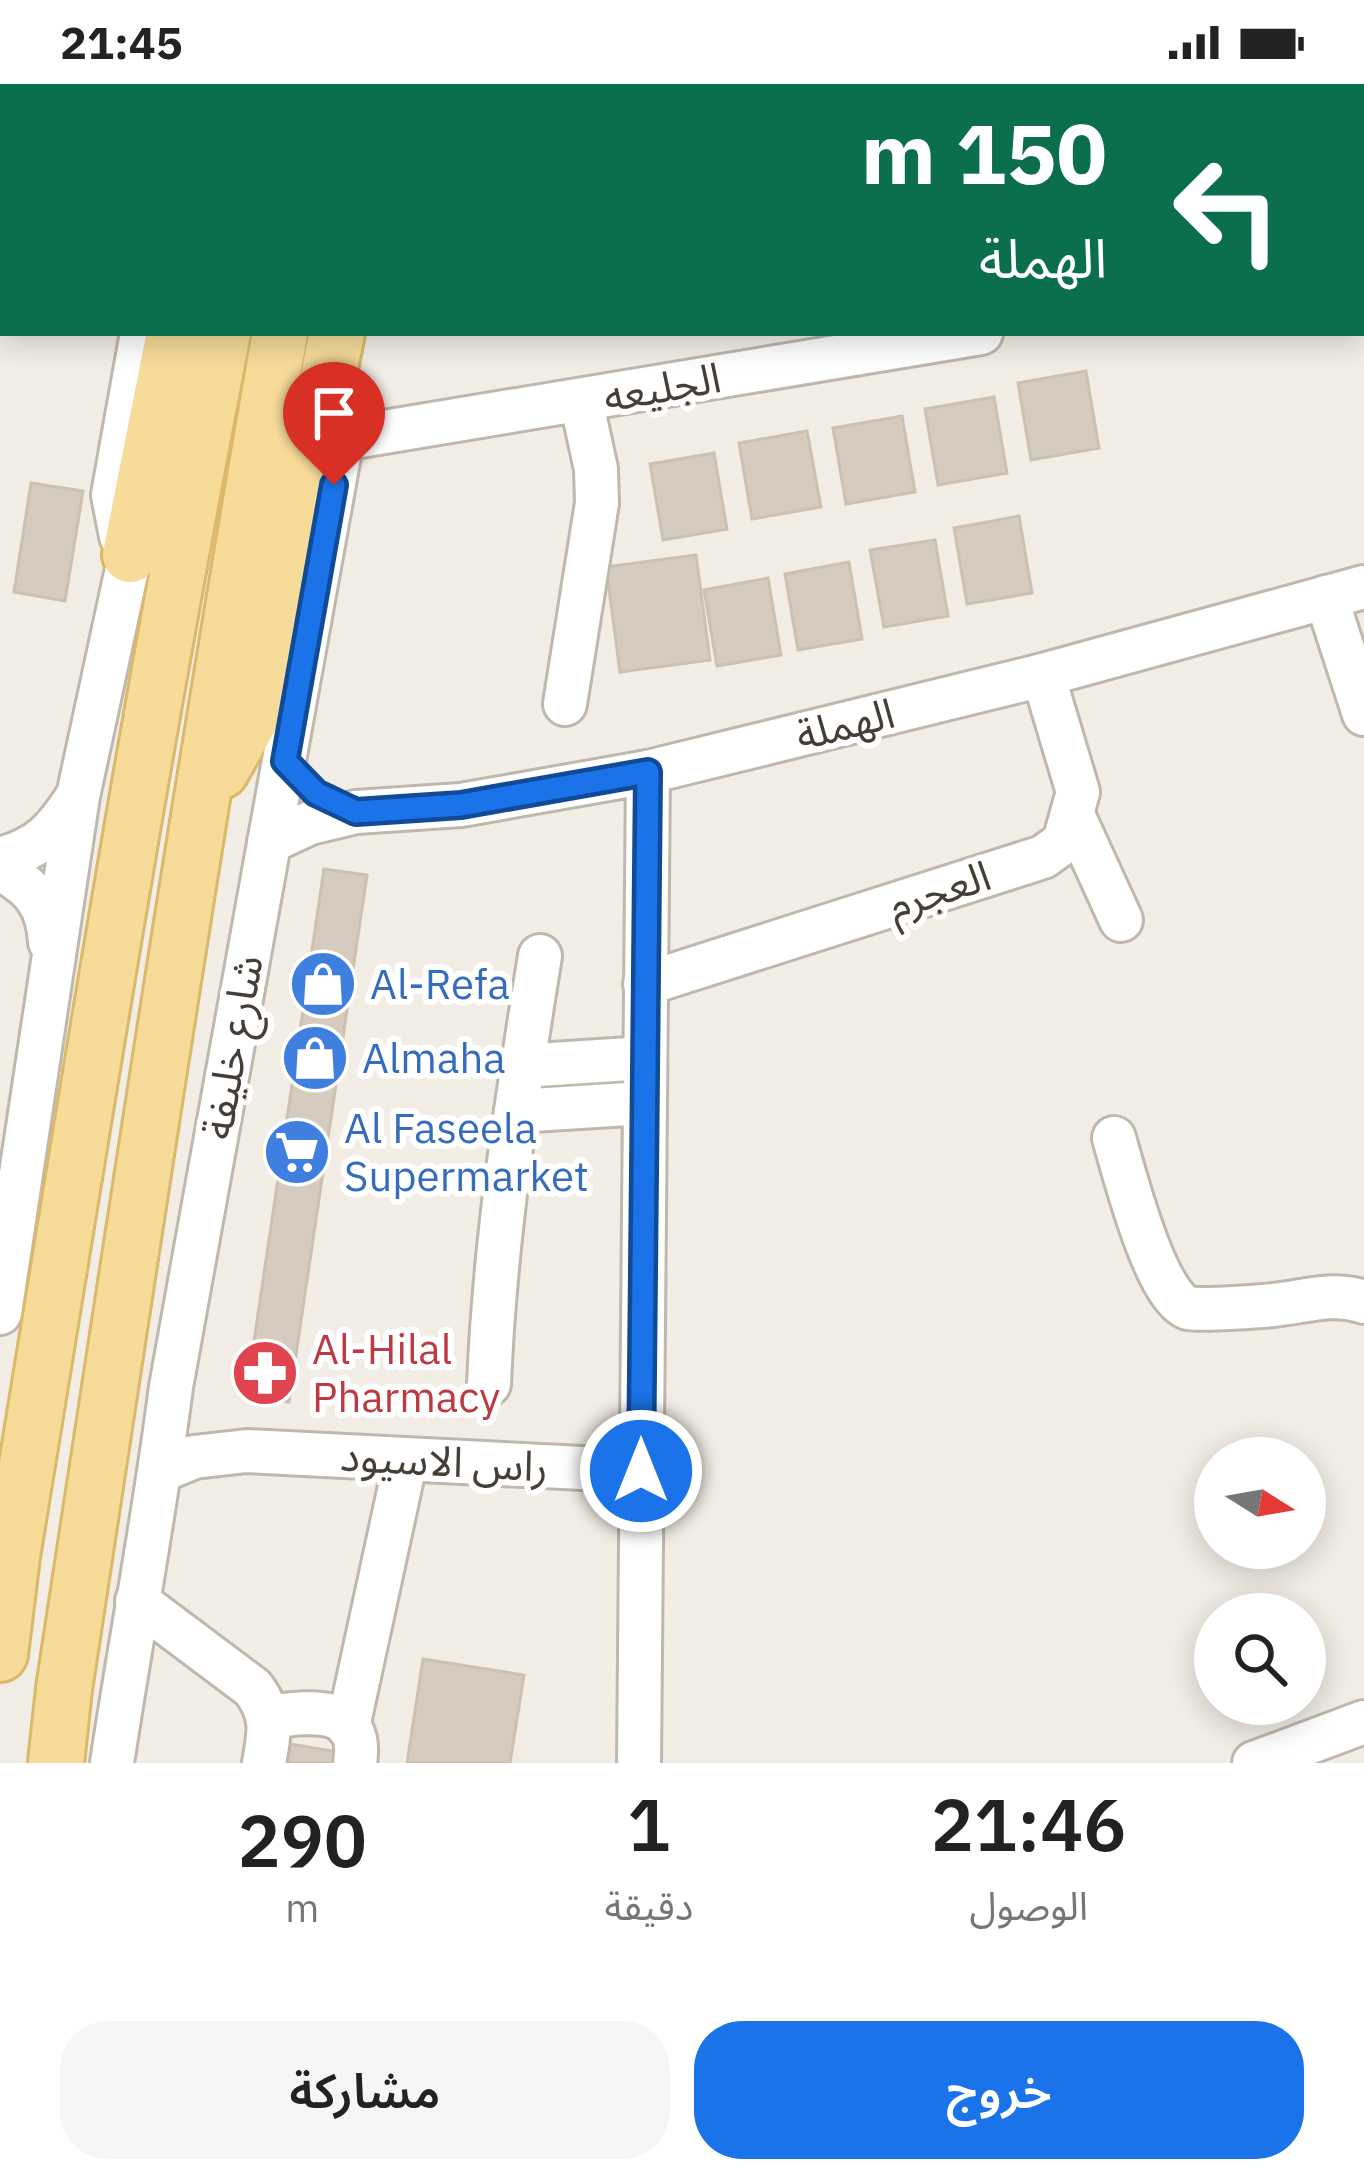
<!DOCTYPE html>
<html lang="ar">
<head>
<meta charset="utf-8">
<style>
  body { margin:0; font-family:"IBM Plex Sans","Noto Sans Arabic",sans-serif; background:#f6f6f6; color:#222; direction:rtl; height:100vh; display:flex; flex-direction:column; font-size:45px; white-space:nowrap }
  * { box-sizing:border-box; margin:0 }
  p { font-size:39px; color:#767676 }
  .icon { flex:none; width:66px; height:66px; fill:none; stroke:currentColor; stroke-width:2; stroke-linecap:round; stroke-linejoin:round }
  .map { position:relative; height:1679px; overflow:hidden; direction:ltr }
  .details { display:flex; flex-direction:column; background:#fff; flex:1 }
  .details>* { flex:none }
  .top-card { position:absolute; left:0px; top:0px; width:1365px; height:252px; box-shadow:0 6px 30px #0003; direction:rtl; background:#0b6e4f; color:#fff; overflow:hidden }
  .needle { width:78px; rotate:101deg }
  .fabs { position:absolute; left:1194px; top:1353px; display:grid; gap:24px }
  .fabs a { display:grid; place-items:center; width:132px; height:132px; border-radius:50%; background:#fff; box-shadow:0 6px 30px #0003; font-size:60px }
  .pin { position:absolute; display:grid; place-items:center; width:102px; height:102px; color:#fff; margin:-123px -51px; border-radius:50% 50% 50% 0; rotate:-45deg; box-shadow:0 0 12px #0007 }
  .pin .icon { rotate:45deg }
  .me { position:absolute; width:132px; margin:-66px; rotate:0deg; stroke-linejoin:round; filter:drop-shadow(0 0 9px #0008) }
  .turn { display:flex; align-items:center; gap:42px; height:252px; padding:0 60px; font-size:54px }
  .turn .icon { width:156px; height:156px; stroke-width:2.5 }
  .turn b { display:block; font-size:84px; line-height:102px }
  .eta { display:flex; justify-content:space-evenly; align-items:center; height:204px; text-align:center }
  .eta b { font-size:72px; font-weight:600; line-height:84px }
  .cta { display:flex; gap:24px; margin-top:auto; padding:24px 60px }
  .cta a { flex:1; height:138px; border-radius:48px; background:#1a73e8; color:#fff; font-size:48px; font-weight:600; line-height:138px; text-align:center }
  .cta a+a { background:#f6f6f6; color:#222 }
  .status { display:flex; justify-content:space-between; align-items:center; height:84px; padding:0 60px; background:#fff; direction:ltr }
  .status svg { height:33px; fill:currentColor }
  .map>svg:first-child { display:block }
  .building { fill:#d5ccbf; stroke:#cdc1b0; stroke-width:3 }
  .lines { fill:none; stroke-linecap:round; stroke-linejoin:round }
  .minor-casing { stroke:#bfb8ac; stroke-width:48 }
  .major-casing { stroke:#dbb86a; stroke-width:60 }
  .minor { stroke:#fff; stroke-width:42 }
  .major { stroke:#f7db99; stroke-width:54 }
  .route-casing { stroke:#114b97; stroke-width:30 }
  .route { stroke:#1a73e8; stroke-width:21 }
  .labels { text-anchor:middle; stroke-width:12; stroke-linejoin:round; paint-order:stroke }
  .street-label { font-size:42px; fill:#443e36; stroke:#fff }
  .shop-label { font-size:42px; fill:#366cbe; stroke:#fff; text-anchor:start }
  .health-label { font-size:42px; fill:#be3a42; stroke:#fff; text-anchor:start }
</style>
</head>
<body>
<div class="status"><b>21:45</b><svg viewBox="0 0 49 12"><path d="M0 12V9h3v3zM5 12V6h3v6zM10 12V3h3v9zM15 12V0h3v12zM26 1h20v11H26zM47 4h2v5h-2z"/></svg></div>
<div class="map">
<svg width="1364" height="1679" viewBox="0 0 1364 1679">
  <rect width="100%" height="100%" fill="#f2eee6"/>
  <g class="building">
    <polygon points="1086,287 1099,364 1031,376 1018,299"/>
    <polygon points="994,313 1007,389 938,401 925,325"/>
    <polygon points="902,332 915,408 846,420 833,344"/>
    <polygon points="807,347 821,423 752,435 739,359"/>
    <polygon points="714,369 727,445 663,456 650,380"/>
    <polygon points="31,399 83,407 65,517 14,508"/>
    <polygon points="1019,432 1032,509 967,520 954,444"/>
    <polygon points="935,456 948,532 884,543 870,466"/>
    <polygon points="696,471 710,576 620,588 606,483"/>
    <polygon points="849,478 862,555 798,566 785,490"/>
    <polygon points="768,494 781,571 717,582 704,506"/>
    <polygon points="324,785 367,791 289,1318 246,1311"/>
    <polygon points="423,1575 524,1591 510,1679 407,1679"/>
    <polygon points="255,1654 349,1670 347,1679 250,1679"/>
  </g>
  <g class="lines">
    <defs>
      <g id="minor">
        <polyline points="187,3 188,0"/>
        <polyline points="418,3 419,0"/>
        <polyline points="1362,185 1364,185"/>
        <polyline points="342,355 981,249"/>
        <polyline points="1326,513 1364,630"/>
        <polyline points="565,620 597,419 596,385 581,316"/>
        <polyline points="1073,731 1121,836"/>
        <polyline points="269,758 310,739 356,728 461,721 648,688 1043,591 1364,503"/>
        <path d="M 0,775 C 40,764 55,747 77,713"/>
        <path d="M 0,785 C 32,802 48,820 50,858"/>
        <polyline points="645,900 1043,773 1064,758 1078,708 1043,591"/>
        <polyline points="522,982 645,974"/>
        <polyline points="516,1027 644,1019"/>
        <path d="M 1114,1054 C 1124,1088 1155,1212 1188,1224 C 1197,1227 1268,1222 1281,1220 C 1311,1216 1336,1208 1364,1218"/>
        <polyline points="0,1229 78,712 130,471 121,452 113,411 142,249"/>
        <path d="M 489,1300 C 495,1155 517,1014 540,872"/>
        <polyline points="160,1387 194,1373 247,1367 641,1387"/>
        <path d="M 137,1517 L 253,1604 C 273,1631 270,1647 264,1679"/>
        <path d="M 268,1633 C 307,1628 365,1618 355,1679"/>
        <polyline points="348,1643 406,1375"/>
        <path d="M 112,1679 C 131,1554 155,1429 171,1303 L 346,333"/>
        <polyline points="639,1679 648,688"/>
        <polyline points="1254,1679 1364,1638"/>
      </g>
      <g id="major">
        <polyline points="222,3 222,0"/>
        <polyline points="266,3 267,0"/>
        <polyline points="334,3 335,0"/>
        <polyline points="130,471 174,249"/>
        <polyline points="221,687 250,636 271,571 337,249"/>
        <path d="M 0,1570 L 12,1472 C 79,1064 143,655 223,249"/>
        <path d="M 56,1679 L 64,1605 C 133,1153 201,700 280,249"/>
      </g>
    </defs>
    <use href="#minor" class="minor-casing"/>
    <use href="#major" class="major-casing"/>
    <use href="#minor" class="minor"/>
    <use href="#major" class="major"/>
  </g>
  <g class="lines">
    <defs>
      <polyline id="route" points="334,401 285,677 316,709 356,728 461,721 648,688 641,1387"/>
    </defs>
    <use href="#route" class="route-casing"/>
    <use href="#route" class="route"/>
  </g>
  <defs>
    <symbol id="shop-disc" viewBox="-11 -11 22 22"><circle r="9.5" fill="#3f7fe0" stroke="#fff"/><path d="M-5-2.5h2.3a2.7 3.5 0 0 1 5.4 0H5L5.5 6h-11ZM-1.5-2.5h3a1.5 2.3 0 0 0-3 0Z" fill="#fff"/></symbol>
    <symbol id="supermarket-disc" viewBox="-11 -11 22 22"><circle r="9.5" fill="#3f7fe0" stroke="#fff"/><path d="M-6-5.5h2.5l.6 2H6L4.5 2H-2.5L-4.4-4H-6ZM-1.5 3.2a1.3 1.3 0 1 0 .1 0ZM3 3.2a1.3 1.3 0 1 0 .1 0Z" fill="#fff"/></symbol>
    <symbol id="pharmacy-disc" viewBox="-11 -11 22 22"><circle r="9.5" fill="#e0444e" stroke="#fff"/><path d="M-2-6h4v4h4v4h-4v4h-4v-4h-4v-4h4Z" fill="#fff"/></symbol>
  </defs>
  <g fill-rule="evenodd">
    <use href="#shop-disc" x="285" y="862" width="76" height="76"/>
    <use href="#shop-disc" x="277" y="936" width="76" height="76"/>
    <use href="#supermarket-disc" x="259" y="1030" width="76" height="76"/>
    <use href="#pharmacy-disc" x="227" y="1251" width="76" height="76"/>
  </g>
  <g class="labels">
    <g class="street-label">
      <text transform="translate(662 303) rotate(-10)" y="15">الجليعه</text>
      <text transform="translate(845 640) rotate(-14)" y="15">الهملة</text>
      <text transform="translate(939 806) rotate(-18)" y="15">العجرم</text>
      <text transform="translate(232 963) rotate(-80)" y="15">شارع خليفة</text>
      <text transform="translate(444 1377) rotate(3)" y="15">راس الاسيود</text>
    </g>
    <g class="shop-label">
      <text x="370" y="915">Al-Refa</text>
      <text x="362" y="989">Almaha</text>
      <text x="344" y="1059">Al Faseela<tspan x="344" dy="48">Supermarket</tspan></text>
    </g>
    <g class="health-label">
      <text x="312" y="1280">Al-Hilal<tspan x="312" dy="48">Pharmacy</tspan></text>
    </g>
  </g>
</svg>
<div class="fabs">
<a><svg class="needle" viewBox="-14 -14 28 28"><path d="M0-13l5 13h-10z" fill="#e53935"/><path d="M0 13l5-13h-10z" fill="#767676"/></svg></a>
<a><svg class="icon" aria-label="search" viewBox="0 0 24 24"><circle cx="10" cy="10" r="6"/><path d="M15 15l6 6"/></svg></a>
</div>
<div class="pin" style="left:334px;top:401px;background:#d93025"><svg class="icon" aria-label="arrive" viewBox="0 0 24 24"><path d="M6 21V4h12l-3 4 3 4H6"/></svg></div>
<svg class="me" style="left:641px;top:1387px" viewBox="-20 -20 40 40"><circle r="17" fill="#1a73e8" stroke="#fff" stroke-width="3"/><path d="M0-11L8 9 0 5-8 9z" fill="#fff"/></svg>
<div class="top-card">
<div class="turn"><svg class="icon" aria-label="left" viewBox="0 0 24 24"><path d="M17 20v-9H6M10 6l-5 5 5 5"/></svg><div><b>150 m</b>الهملة</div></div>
</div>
</div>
<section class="details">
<div class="eta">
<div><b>21:46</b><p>الوصول</p></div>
<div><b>1</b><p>دقيقة</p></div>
<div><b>290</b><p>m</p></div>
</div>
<div class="cta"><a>خروج</a><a>مشاركة</a></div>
</section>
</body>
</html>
